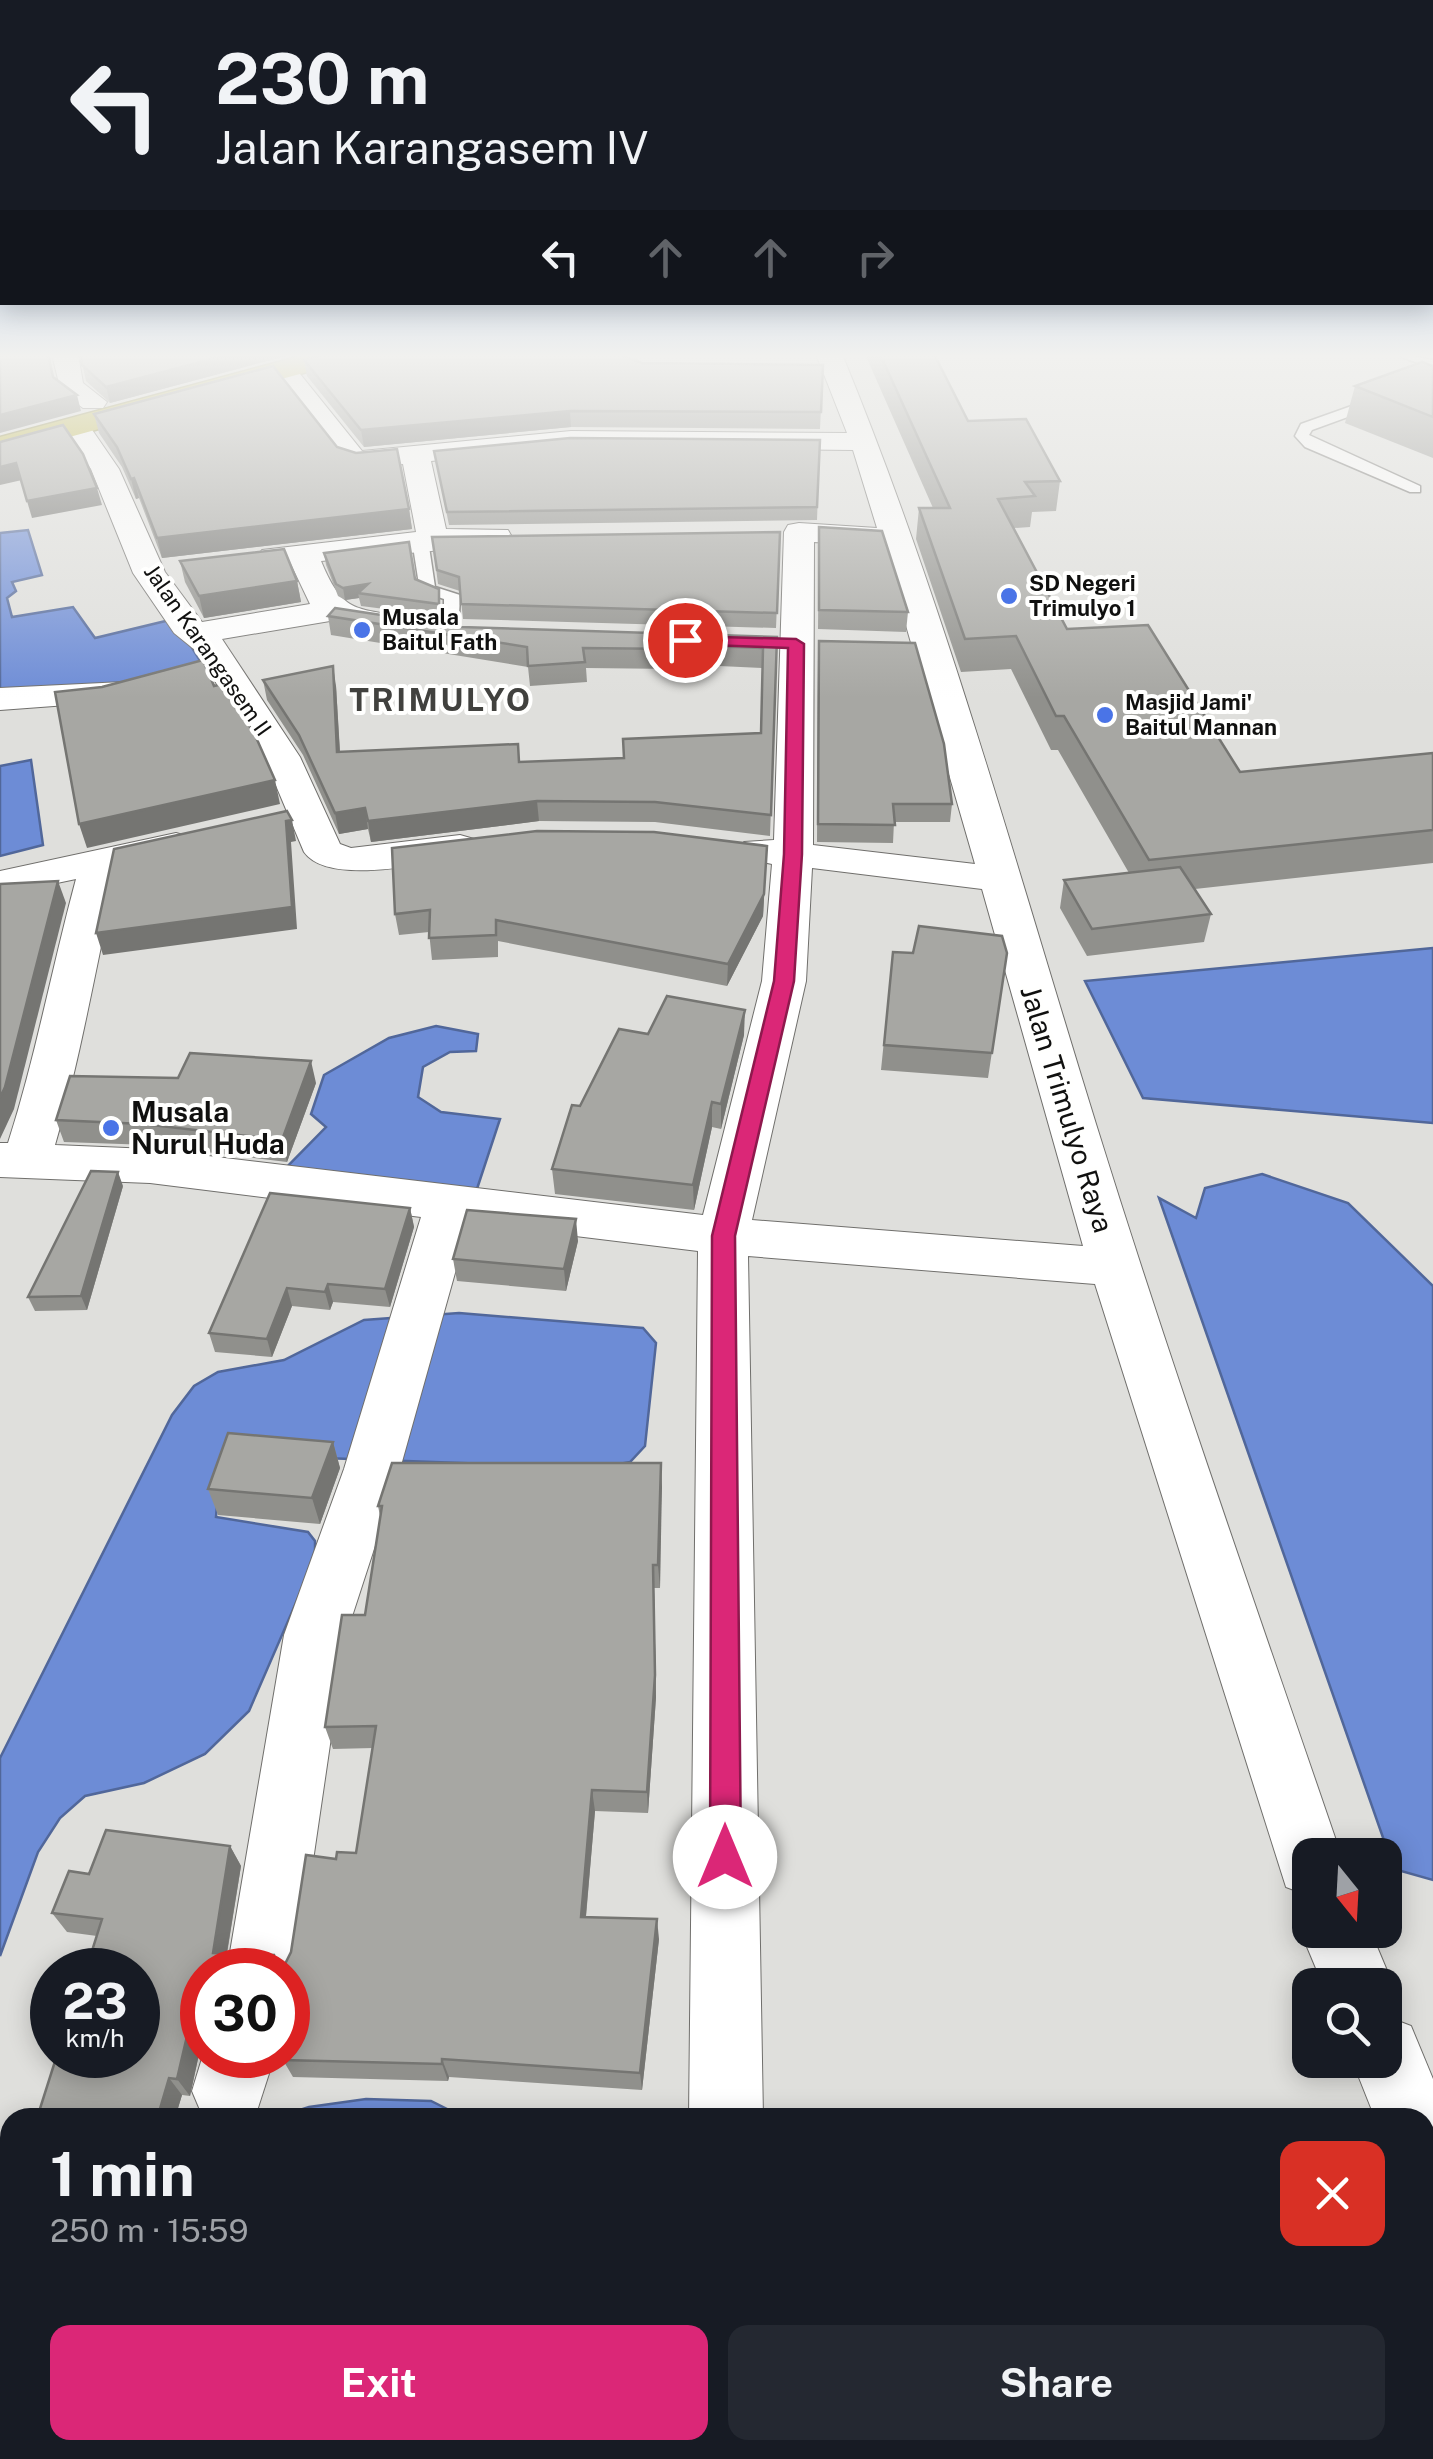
<!DOCTYPE html>
<html lang="en">
<head>
<meta charset="utf-8">
<style>
  body { margin:0; font-family:"Public Sans",sans-serif; background:#242831; color:#f1f3f6; height:100vh; display:flex; flex-direction:column; font-size:38px; white-space:nowrap }
  * { box-sizing:border-box; margin:0 }
  p { font-size:32px; color:#9ea1a6 }
  .icon { flex:none; width:55px; height:55px; fill:none; stroke:currentColor; stroke-width:2; stroke-linecap:round; stroke-linejoin:round }
  .map { position:relative; flex:1; overflow:hidden }
  .panel { position:absolute; left:0px; top:2108px; width:1435px; height:352px; display:flex; flex-direction:column; background:#171b24; border-radius:30px 30px 0 0; box-shadow:0 5px 25px #0003 }
  .panel>* { flex:none }
  .top-card { position:absolute; left:0px; top:0px; width:1435px; height:305px; box-shadow:0 5px 25px #0003; background:#171b24; color:#f1f3f6; overflow:hidden }
  .needle { width:65px; rotate:162deg }
  .controls { position:absolute; left:1292px; top:1838px; display:grid; gap:20px }
  .controls a { display:grid; place-items:center; width:110px; height:110px; border-radius:20px; background:#171b24; box-shadow:0 5px 25px #0003; font-size:50px }
  .speed { position:absolute; left:30px; top:1948px; display:flex; gap:20px; font-size:50px; font-weight:700; text-align:center }
  .speed>* { display:grid; place-content:center; width:130px; height:130px; border-radius:50%; background:#171b24; box-shadow:0 5px 25px #0003; line-height:1 }
  .speed small { font-size:25px; font-weight:400 }
  .speed .limit { border:15px solid #d22; background:#fff; color:#111 }
  .pin { position:absolute; display:grid; place-items:center; width:85px; height:85px; color:#fff; margin:-42px; border:5px solid #fff; border-radius:50%; box-shadow:0 2px 10px #0007 }
  .me { position:absolute; width:110px; margin:-55px; rotate:0deg; stroke-linejoin:round; filter:drop-shadow(0 0 8px #0008) }
  .turn { display:flex; align-items:center; gap:35px; height:210px; padding:0 50px; font-size:45px }
  .turn .icon { width:130px; height:130px; stroke-width:2.5 }
  .turn b { display:block; font-size:70px; line-height:85px }
  .lanes { display:flex; align-items:center; height:95px; padding:0 50px; background:#0003; justify-content:center; gap:50px; direction:ltr }
  .lanes .off { opacity:.35 }
  .round { display:grid; place-items:center; flex:none; width:105px; height:105px; border-radius:20px; background:#242831 }
  .head { display:flex; align-items:center; justify-content:space-between; height:170px; padding:0 50px }
  h1 { font-size:60px; font-weight:700; line-height:75px }
  .button { display:flex; gap:20px; margin-top:auto; padding:20px 50px }
  .button a { flex:1; height:115px; border-radius:20px; background:#db2777; color:#fff; font-size:40px; font-weight:700; line-height:115px; text-align:center }
  .button a+a { background:#242831; color:#f1f3f6 }
  .map>svg:first-child { display:block }
  .water { fill:#6d8cd6; stroke:#51679a; stroke-width:2.5 }
  .lines { fill:none; stroke-linecap:round; stroke-linejoin:round }
  .lane-casing { stroke:#706f6c; stroke-width:3 }
  .street-casing { stroke:#706f6c; stroke-width:2 }
  .highway-casing { stroke:#7d7722; stroke-width:3 }
  .lane { fill:#fff; fill-rule:evenodd }
  .street { fill:#fff; fill-rule:evenodd }
  .highway { fill:#b7ae2d; fill-rule:evenodd }
  .wall { fill:#90908c }
  .shaded-wall { fill:#757572 }
  .building { fill:#a7a7a3; stroke:#757572; stroke-width:2.5 }
  .route { fill:#db2777; stroke:#8e194d; stroke-width:2.5 }
  .poi-dot { fill:#4a74e7; stroke:#fffffe; stroke-width:4 }
  .labels { text-anchor:middle; stroke-width:8; stroke-linejoin:round; paint-order:stroke }
  .far-poi-label { font-size:22px; font-weight:bold; fill:#10100f; stroke:#fffffe; text-anchor:start }
  .far-street-label { font-size:22px; fill:#10100f; stroke:#fffffe }
  .street-label { font-size:28px; fill:#10100f; stroke:#fffffe }
  .poi-label { font-size:28px; font-weight:bold; fill:#10100f; stroke:#fffffe; text-anchor:start }
  .far-district-label { font-size:32px; font-weight:bold; letter-spacing:2.5px; fill:#41413e; stroke:#fffffe }
</style>
</head>
<body>
<div class="map">
<svg width="1433" height="2459" viewBox="0 0 1433 2459">
  <rect width="100%" height="100%" fill="#dfdfdc"/>
  <g class="water">
    <path d="M 28,530 L 42,575 L 12,582 L 16,591 L 7,598 L 12,617 L 73,607 L 95,638 L 174,619 L 201,662 C 139,691 68,692 0,694 L 0,533 Z"/>
    <polygon points="31,760 43,845 0,856 0,766"/>
    <polygon points="1433,948 1433,1123 1143,1098 1085,981"/>
    <polygon points="436,1026 478,1034 476,1051 450,1052 423,1067 418,1097 441,1112 500,1119 473,1201 282,1172 326,1127 311,1114 324,1075 389,1038"/>
    <polygon points="1262,1174 1348,1203 1433,1286 1433,1880 1394,1869 1159,1198 1196,1218 1205,1188"/>
    <polygon points="459,1313 643,1328 656,1343 645,1446 630,1462 597,1468 239,1455 218,1493 216,1517 308,1532 315,1541 315,1559 249,1711 205,1754 144,1783 85,1796 60,1818 38,1852 0,1956 0,1758 172,1415 194,1386 218,1372 284,1360 364,1320"/>
    <polygon points="366,2099 431,2101 463,2117 278,2117 309,2107"/>
    <polygon points="0,2203 10,2207 10,2450 477,2450 477,2459 0,2459"/>
  </g>
  <g class="lines">
    <defs>
      <g id="lane">
        <polygon points="1400,354 1433,360 1433,368 1401,357"/>
        <polygon points="1433,377 1433,386 1312,430 1309,435 1420,486 1420,492 1410,492 1305,447 1295,436 1301,424"/>
        <polygon points="420,535 428,540 435,587 460,595 458,636 444,632 444,599 420,591 412,540"/>
      </g>
      <g id="street">
        <polygon points="52,354 78,354 83,383 107,402 103,408 83,408 61,392"/>
        <path d="M 816,354 L 842,354 C 945,604 1016,866 1096,1124 C 1172,1369 1258,1612 1341,1855 L 1310,1855 L 1310,1896 L 1286,1887 L 1095,1284 L 748,1256 L 763,2118 L 689,2118 L 698,1251 L 469,1223 L 400,1469 L 346,1635 L 297,1970 L 288,1993 L 288,1970 L 227,1970 L 284,1635 L 344,1469 L 421,1217 L 150,1183 L 0,1177 L 0,1143 L 8,1143 C 36,1056 52,967 76,879 L 0,895 L 0,871 L 176,833 L 190,837 L 196,845 L 190,853 L 118,869 C 96,962 82,1054 55,1145 L 150,1149 L 703,1215 L 762,981 L 772,864 L 744,858 L 738,850 L 744,842 L 774,840 L 784,532 L 788,525 L 799,523 L 877,528 L 853,450 L 571,447 L 431,461 L 446,529 L 508,530 L 512,537 L 508,544 L 321,561 C 344,617 357,606 410,619 L 415,626 L 410,633 L 398,636 L 330,621 L 222,639 L 300,757 L 340,844 L 351,848 L 460,835 L 474,839 L 480,847 L 474,855 L 460,859 C 423,863 328,886 304,852 L 264,757 L 195,650 L 174,633 L 133,573 L 91,469 L 62,427 L 66,421 L 86,421 L 119,469 L 165,572 L 202,622 L 310,604 L 291,564 L 262,564 L 257,557 L 262,550 L 416,532 L 403,464 L 359,469 L 341,463 L 270,370 L 274,364 L 292,364 L 362,451 L 571,431 L 847,433 ZM 814,542 L 883,546 L 975,864 L 813,845 ZM 812,868 L 982,889 L 1083,1246 L 752,1220 L 806,981 Z"/>
        <polygon points="123,682 135,686 141,693 135,700 0,710 0,688"/>
        <polygon points="1310,1907 1310,1930 1370,1930 1393,1985 1385,2005 1385,1985 1323,1985 1300,1930"/>
        <polygon points="1385,2016 1411,2026 1433,2079 1433,2208 1425,2205 1425,2118 1375,2118 1352,2060 1385,2060"/>
        <polygon points="203,2055 275,2055 255,2117 203,2117 192,2091"/>
        <polygon points="684,2450 768,2450 767,2459 683,2459"/>
      </g>
      <polygon id="highway" points="308,354 355,354 351,360 0,456 0,437"/>
    </defs>
    <use href="#lane" class="lane-casing"/>
    <use href="#street" class="street-casing"/>
    <use href="#highway" class="highway-casing"/>
    <use href="#lane" class="lane"/>
    <use href="#street" class="street"/>
    <use href="#highway" class="highway"/>
  </g>
  <g class="wall">
    <polygon points="80,354 293,354 110,403 86,381"/>
    <polygon points="645,354 813,354 813,356"/>
    <polygon points="865,354 934,354 968,421 1060,481 1056,511 1032,512 1030,527 1014,528 1067,629 1240,772 1433,753 1433,863 1195,889 1211,914 1204,942 1087,956 1060,908 1064,880 1129,873 1058,750 1051,750 1011,669 961,672 916,539 919,508 933,508"/>
    <polygon points="304,360 823,365 820,429 571,427 364,447 307,376"/>
    <polygon points="1433,366 1433,458 1345,423 1355,386"/>
    <polygon points="94,414 337,447 409,509 412,529 162,558 139,498 136,499 122,467 99,433"/>
    <polygon points="820,440 817,520 449,525 434,451"/>
    <polygon points="819,527 908,612 906,632 818,629"/>
    <polygon points="780,532 776,628 463,619 460,591 438,584 432,537"/>
    <polygon points="324,553 415,579 440,602 440,616 361,606 359,598 345,600 338,596 326,565"/>
    <polygon points="180,561 297,581 301,602 204,618 185,582"/>
    <polygon points="328,616 461,627 777,637 770,836 655,822 539,821 371,842 368,829 339,834 303,755 267,700 263,680 336,686 340,751 520,762 624,758 761,733 762,668 677,664 676,669 586,668 587,682 530,686 528,667 331,635"/>
    <polygon points="818,658 952,804 950,822 894,822 893,843 817,842"/>
    <polygon points="767,846 763,916 727,986 498,941 498,957 432,960 429,932 399,935 395,914"/>
    <polygon points="893,952 913,953 1007,953 988,1078 881,1070"/>
    <polygon points="648,1034 744,1035 721,1129 712,1127 694,1210 555,1194 552,1169 580,1106"/>
    <polygon points="316,1083 287,1162 150,1145 64,1142 56,1120"/>
    <polygon points="123,1186 87,1310 35,1311 28,1297"/>
    <polygon points="410,1208 414,1227 390,1307 333,1302 330,1310 292,1306 272,1357 215,1352 209,1333"/>
    <polygon points="578,1241 566,1291 457,1281 453,1259"/>
    <polygon points="333,1442 340,1468 320,1524 218,1515 208,1489"/>
    <polygon points="661,1463 660,1588 654,1588 656,1697 648,1813 595,1811 586,1917 659,1939 642,2090 449,2077 448,2081 293,2077 283,2060 294,1999 288,1999 288,1970 202,1970 199,2054 190,2096 182,2095 175,2118 37,2118 97,1936 67,1932 52,1913 89,1874 230,1846 241,1866 227,1954 274,1955 282,1969 336,1859 356,1853 373,1748 333,1749 325,1727 365,1615 380,1516 378,1506"/>
  </g>
  <g class="shaded-wall">
    <polygon points="231,354 293,354 110,403 106,387"/>
    <polygon points="77,395 81,411 0,433 0,415"/>
    <polygon points="570,411 571,427 364,447 361,430"/>
    <polygon points="16,463 22,480 0,485 0,467"/>
    <polygon points="134,478 139,498 136,499 131,479"/>
    <polygon points="97,488 102,505 32,518 27,501"/>
    <polygon points="409,509 412,529 162,558 157,538"/>
    <polygon points="297,581 301,602 204,618 199,596"/>
    <polygon points="368,584 358,593 359,598 345,600 343,588"/>
    <polygon points="333,666 336,686 341,772 337,752"/>
    <polygon points="275,780 280,804 87,848 79,824"/>
    <polygon points="537,801 539,821 371,842 368,821"/>
    <polygon points="365,808 368,829 339,834 335,813"/>
    <polygon points="292,820 296,841 291,842 297,929 103,955 96,933 286,821"/>
    <polygon points="767,846 763,916 727,986 728,964"/>
    <polygon points="58,881 66,903 14,1109 0,1139 0,1098"/>
    <polygon points="745,1010 744,1035 721,1129 721,1104"/>
    <polygon points="311,1061 316,1083 287,1162 282,1140"/>
    <polygon points="712,1102 712,1127 694,1210 693,1185"/>
    <polygon points="118,1172 123,1186 87,1310 81,1296"/>
    <polygon points="410,1208 414,1227 390,1307 385,1289"/>
    <polygon points="576,1219 578,1241 566,1291 564,1269"/>
    <polygon points="328,1284 333,1302 330,1310 325,1292"/>
    <polygon points="287,1288 292,1306 272,1357 267,1339"/>
    <polygon points="333,1442 340,1468 320,1524 312,1498"/>
    <polygon points="661,1463 662,1487 660,1588 658,1565"/>
    <polygon points="654,1588 656,1697 648,1813 647,1792"/>
    <polygon points="592,1790 595,1811 584,1937 581,1917"/>
    <polygon points="230,1846 241,1866 224,1970 213,1953"/>
    <polygon points="657,1919 659,1939 642,2090 640,2073"/>
    <polygon points="274,1955 282,1970 276,1970"/>
    <polygon points="202,2018 202,2053 199,2054 190,2096 177,2079 187,2036"/>
    <polygon points="442,2059 449,2077 448,2081 442,2064"/>
    <polygon points="169,2078 182,2095 175,2118 163,2118 159,2112"/>
  </g>
  <g class="building">
    <polygon points="0,354 48,354 53,377 77,395 0,415"/>
    <polygon points="80,354 231,354 106,387 82,365"/>
    <polygon points="326,354 618,354 642,363 823,365 821,412 570,411 361,430 304,360"/>
    <polygon points="880,354 934,354 968,421 1026,419 1060,481 1025,482 1035,496 998,499 1067,629 1148,625 1240,772 1433,753 1433,830 1149,860 1064,716 1056,716 1016,636 965,639 919,508 950,508"/>
    <polygon points="1422,362 1433,366 1433,417 1355,386"/>
    <polygon points="273,366 337,447 356,453 397,449 409,509 157,538 134,478 131,479 117,447 94,414"/>
    <polygon points="63,425 83,454 97,488 27,501 16,463 0,467 0,442"/>
    <polygon points="570,438 820,440 817,507 447,512 434,451"/>
    <polygon points="819,527 882,531 908,612 819,610"/>
    <polygon points="780,532 777,613 461,604 459,577 437,570 432,537"/>
    <polygon points="409,542 415,579 439,589 439,604 358,593 368,584 343,588 336,584 324,553"/>
    <polygon points="284,549 297,581 199,596 180,561"/>
    <polygon points="335,608 461,627 777,637 771,815 655,802 537,801 368,821 365,808 335,813 299,735 263,680 333,666 337,752 518,744 519,762 624,758 623,739 761,733 763,648 676,645 676,649 583,648 585,662 528,666 527,647 328,616"/>
    <polygon points="819,641 915,643 944,744 952,804 893,804 895,825 818,824"/>
    <polygon points="203,660 214,686 223,684 255,735 275,780 79,824 55,692 102,687"/>
    <polygon points="287,811 292,820 286,821 292,907 96,933 114,849"/>
    <polygon points="537,831 654,832 767,846 764,894 728,964 496,920 496,935 429,938 430,910 395,914 392,848"/>
    <polygon points="1180,867 1211,914 1092,929 1064,880"/>
    <polygon points="58,881 5,1087 0,1098 0,884"/>
    <polygon points="919,926 1002,936 1007,953 992,1053 884,1045 893,952 913,953"/>
    <polygon points="667,996 745,1010 721,1104 712,1102 693,1185 552,1169 572,1105 580,1106 619,1029 648,1034"/>
    <polygon points="190,1053 311,1061 282,1140 143,1124 56,1120 70,1076 178,1078"/>
    <polygon points="91,1171 118,1172 81,1296 28,1297"/>
    <polygon points="270,1193 410,1208 385,1289 328,1284 325,1292 287,1288 267,1339 209,1333"/>
    <polygon points="467,1210 576,1219 564,1269 453,1259"/>
    <polygon points="228,1433 333,1442 312,1498 208,1489"/>
    <polygon points="392,1463 661,1463 658,1565 653,1565 655,1675 647,1792 592,1790 581,1917 657,1919 640,2073 442,2059 442,2064 283,2060 284,2055 288,2055 288,2034 298,1981 288,1980 288,1970 282,1970 291,1952 306,1855 336,1859 337,1852 356,1853 376,1726 325,1727 342,1615 365,1615 382,1506 378,1506"/>
    <polygon points="106,1830 230,1846 213,1953 274,1955 276,1970 202,1970 202,2018 197,2034 187,2036 177,2079 169,2078 159,2112 147,2111 145,2118 37,2118 57,2055 138,2055 138,1970 86,1970 102,1919 52,1913 69,1871 89,1874"/>
    <polygon points="551,2450 680,2450 682,2453 695,2453 695,2459 551,2459"/>
  </g>
  <linearGradient id="sky" x2="0" y2="1"><stop stop-color="#77a4e1"/><stop offset="0.51" stop-color="#f1f1ef"/><stop offset="1" stop-color="#f1f1ef" stop-opacity="0"/></linearGradient>
  <rect width="1433" height="698" fill="url(#sky)"/>
  <polygon class="route" points="685,636 796,639 804,644 802,854 794,981 735,1236 741,1857 736,1868 725,1872 714,1868 710,1857 712,1236 774,981 784,854 788,648 680,644 678,640"/>
  <g class="poi-dot">
    <circle cx="1009" cy="596" r="10"/>
    <circle cx="362" cy="630" r="10"/>
    <circle cx="1105" cy="715" r="10"/>
    <circle cx="111" cy="1128" r="10"/>
  </g>
  <g class="labels">
    <g class="far-poi-label">
      <text x="1029" y="591">SD Negeri<tspan x="1029" dy="25">Trimulyo 1</tspan></text>
      <text x="382" y="625">Musala<tspan x="382" dy="25">Baitul Fath</tspan></text>
      <text x="1125" y="710">Masjid Jami'<tspan x="1125" dy="25">Baitul Mannan</tspan></text>
    </g>
    <g class="far-street-label">
      <text transform="translate(208 650) rotate(55)" y="8">Jalan Karangasem II</text>
    </g>
    <g class="street-label">
      <text transform="translate(1067 1109) rotate(73)" y="10">Jalan Trimulyo Raya</text>
    </g>
    <g class="poi-label">
      <text x="131" y="1122">Musala<tspan x="131" dy="32">Nurul Huda</tspan></text>
    </g>
    <g class="far-district-label">
      <text x="441" y="711">TRIMULYO</text>
    </g>
  </g>
</svg>
<div class="controls">
<a><svg class="needle" viewBox="-14 -14 28 28"><path d="M0-13l5 13h-10z" fill="#e53935"/><path d="M0 13l5-13h-10z" fill="#9ea1a6"/></svg></a>
<a><svg class="icon" aria-label="search" viewBox="0 0 24 24"><circle cx="10" cy="10" r="6"/><path d="M15 15l6 6"/></svg></a>
</div>
<div class="speed"><div>23<small>km/h</small></div><div class="limit">30</div></div>
<div class="pin" style="left:685px;top:640px;background:#d93025"><svg class="icon" aria-label="arrive" viewBox="0 0 24 24"><path d="M6 21V4h12l-3 4 3 4H6"/></svg></div>
<svg class="me" style="left:725px;top:1857px" viewBox="-20 -20 40 40"><circle r="19" fill="#fff"/><path d="M0-13L10 11 0 6-10 11z" fill="#db2777"/></svg>
<div class="top-card">
<div class="turn"><svg class="icon" aria-label="left" viewBox="0 0 24 24"><path d="M17 20v-9H6M10 6l-5 5 5 5"/></svg><div><b>230 m</b>Jalan Karangasem IV</div></div>
<div class="lanes"><svg class="icon" aria-label="left" viewBox="0 0 24 24"><path d="M17 20v-9H6M10 6l-5 5 5 5"/></svg><svg class="icon off" aria-label="ahead" viewBox="0 0 24 24"><path d="M12 20V5M6 11l6-6 6 6"/></svg><svg class="icon off" aria-label="ahead" viewBox="0 0 24 24"><path d="M12 20V5M6 11l6-6 6 6"/></svg><svg class="icon off" aria-label="right" viewBox="0 0 24 24"><path d="M7 20v-9h11M14 6l5 5-5 5"/></svg></div>
</div>
<section class="panel">
<div class="head"><div><h1>1 min</h1><p>250 m · 15:59</p></div><a class="round" style="background:#d93025;color:#fff"><svg class="icon" aria-label="close" viewBox="0 0 24 24"><path d="M6 6l12 12M18 6L6 18"/></svg></a></div>
<div class="button"><a>Exit</a><a>Share</a></div>
</section>
</div>
</body>
</html>
